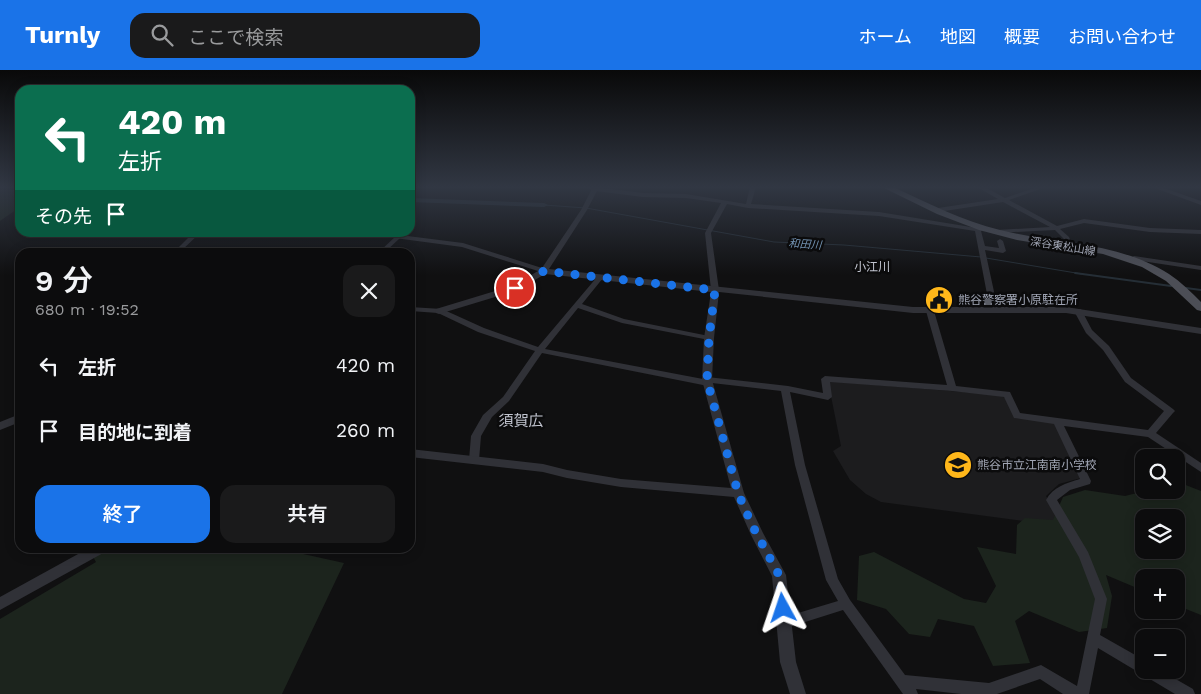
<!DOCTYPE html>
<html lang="ja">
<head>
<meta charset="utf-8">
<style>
  body { margin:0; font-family:"Work Sans","Noto Sans JP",sans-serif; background:#1a1a1b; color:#f1f3f6; height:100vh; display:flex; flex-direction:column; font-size:19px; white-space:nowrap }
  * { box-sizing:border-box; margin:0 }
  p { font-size:16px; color:#9a9b9d }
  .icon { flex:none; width:28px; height:28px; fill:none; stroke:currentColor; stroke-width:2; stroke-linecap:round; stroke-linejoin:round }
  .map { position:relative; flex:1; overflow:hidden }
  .details { position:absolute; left:15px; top:178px; width:400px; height:305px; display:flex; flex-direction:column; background:#0c0c0d; border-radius:15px; box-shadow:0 2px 12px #0003,0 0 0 1px #2c2c2e }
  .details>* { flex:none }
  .banner { position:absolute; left:15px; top:15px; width:400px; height:152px; border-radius:15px; box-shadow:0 2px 12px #0003,0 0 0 1px #2c2c2e; background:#0b6e4f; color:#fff; overflow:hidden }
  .controls { position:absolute; left:1135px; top:379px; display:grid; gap:10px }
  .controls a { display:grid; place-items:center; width:50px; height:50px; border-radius:10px; background:#0c0c0d; box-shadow:0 2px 12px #0003,0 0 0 1px #2c2c2e; font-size:25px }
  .pin { position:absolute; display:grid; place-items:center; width:42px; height:42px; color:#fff; margin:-21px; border:2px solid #fff; border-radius:50%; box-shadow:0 1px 5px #0007 }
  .me { position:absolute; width:55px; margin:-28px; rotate:355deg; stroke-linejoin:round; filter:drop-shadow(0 0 4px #0008) }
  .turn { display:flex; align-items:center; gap:18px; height:105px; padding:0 20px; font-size:22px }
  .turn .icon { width:65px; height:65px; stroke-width:2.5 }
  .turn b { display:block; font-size:35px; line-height:42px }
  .then { display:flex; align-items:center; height:48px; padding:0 20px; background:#0003; gap:10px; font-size:19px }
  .round { display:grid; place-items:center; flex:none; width:52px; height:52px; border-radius:15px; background:#1a1a1b }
  .overview { display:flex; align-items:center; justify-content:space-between; height:85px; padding:0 20px }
  h1 { font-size:30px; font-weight:600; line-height:38px }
  .primary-button { display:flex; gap:10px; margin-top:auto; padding:10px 20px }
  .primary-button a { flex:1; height:58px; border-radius:15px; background:#1a73e8; color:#fff; font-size:20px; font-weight:600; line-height:58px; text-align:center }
  .primary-button a+a { background:#1a1a1b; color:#f1f3f6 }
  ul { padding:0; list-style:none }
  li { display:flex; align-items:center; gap:15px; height:65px; padding:0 20px }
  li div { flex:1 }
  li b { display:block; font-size:19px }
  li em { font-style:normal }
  header { display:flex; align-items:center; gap:30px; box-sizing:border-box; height:70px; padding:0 25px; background:#1a73e8; color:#fff }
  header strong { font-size:24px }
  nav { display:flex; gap:28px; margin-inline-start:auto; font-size:18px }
  .search { width:350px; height:45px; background:#1a1a1b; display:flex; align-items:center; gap:12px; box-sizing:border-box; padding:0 18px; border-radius:15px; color:#9a9b9d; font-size:19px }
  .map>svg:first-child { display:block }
  .built { fill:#1c1c1e }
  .green { fill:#1c241d; fill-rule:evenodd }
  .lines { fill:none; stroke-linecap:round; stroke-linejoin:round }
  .stream-far1 { stroke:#252e36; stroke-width:1 }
  .stream { stroke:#252e36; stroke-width:2 }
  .river { fill:#252e36; fill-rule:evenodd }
  .minor { fill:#303137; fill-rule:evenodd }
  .tertiary { fill:#303137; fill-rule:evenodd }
  .primary { fill:#4c4e56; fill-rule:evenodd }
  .route { stroke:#1a73e8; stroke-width:9; stroke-dasharray:0 16.2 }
  .labels { text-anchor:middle; stroke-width:5; stroke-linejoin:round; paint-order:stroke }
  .far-water-label { font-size:11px; font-style:italic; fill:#7393b2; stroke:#0b0b0c }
  .far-street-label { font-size:11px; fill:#a0a5b4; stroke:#0b0b0c }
  .far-quarter-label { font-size:12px; fill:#c1c4cf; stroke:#0b0b0c }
  .poi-label { font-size:12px; fill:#a0a5b4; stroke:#0b0b0c; text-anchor:start }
  .quarter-label { font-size:15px; fill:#c1c4cf; stroke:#0b0b0c }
</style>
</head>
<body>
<header>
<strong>Turnly</strong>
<div class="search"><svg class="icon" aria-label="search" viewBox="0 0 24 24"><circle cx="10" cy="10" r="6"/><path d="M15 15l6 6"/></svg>ここで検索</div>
<nav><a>ホーム</a><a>地図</a><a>概要</a><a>お問い合わせ</a></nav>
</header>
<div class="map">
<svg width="1201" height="624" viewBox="0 0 1201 624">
  <rect width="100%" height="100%" fill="#101011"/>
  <polygon class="built" points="828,311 1000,325 1005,328 1015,348 1051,352 1056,355 1081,408 1059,414 1046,426 1062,456 881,432 866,424 850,410 833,381 841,376"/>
  <g class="green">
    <polygon points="0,117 20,117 20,137 0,151"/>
    <path d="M 1178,412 L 1201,421 L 1201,545 L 1176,535 L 1176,508 L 1144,508 L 1144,521 L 1106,505 L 1112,526 L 1107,558 L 1079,562 L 1029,541 L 1015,551 L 1030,593 L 993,596 L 974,556 L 938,549 L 930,567 L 909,564 L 886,539 L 857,530 L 859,486 L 874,482 L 964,529 L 986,533 L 996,516 L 977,477 L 1016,484 L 1017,455 L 1025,448 L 1053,450 L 1063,427 L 1085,420 L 1125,426 L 1149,420 L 1176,420 L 1176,413 ZM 1144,448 L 1176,448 L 1176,480 L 1144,480 Z"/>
    <polygon points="88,478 276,478 344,493 282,624 0,624 0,549 96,492"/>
  </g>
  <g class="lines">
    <g class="stream-far1">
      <polyline points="544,135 586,138 774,172 844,175 981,187"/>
      <polyline points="986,188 1082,204"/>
    </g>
    <g class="stream">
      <polyline points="1075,203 1171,216"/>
      <polyline points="1186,218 1201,220"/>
    </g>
    <polygon class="river" points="410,128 544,133 548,135 544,137 410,132"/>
    <g class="minor">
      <polygon points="582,117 596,117 643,123 686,124 746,134 750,117 756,117 751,134 879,142 977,158 985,157 985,159 981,161 985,176 999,178 997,171 1000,169 1003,171 1006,181 1003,183 985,180 998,240 994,242 990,240 975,161 879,146 748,138 727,134 711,163 719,220 715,222 711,220 705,163 721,133 686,128 643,127 596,121"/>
      <polygon points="977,117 985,117 1005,128 1037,117 1046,117 1009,130 1057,156 1084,149 1150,158 1201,160 1201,164 1150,162 1084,153 1060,159 1069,167 1073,177 1070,179 1067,177 1064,169 1055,160 994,163 994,161 996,160 1050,157 1003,132 938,142 935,140 938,138 998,129"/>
      <polygon points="1152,117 1161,117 1201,131 1201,135"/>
      <polygon points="194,162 201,162 181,181 170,182 171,181 177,179"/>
      <polygon points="398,165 401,167 400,168 385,182 379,182 396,166"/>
      <polygon points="1134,186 1201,196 1201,200 1135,190 1129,191 1129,189"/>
      <path d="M 599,206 L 603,208 L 582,234 L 624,249 L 709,266 L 713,268 L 709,270 L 622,253 L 578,238 L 545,279 L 703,309 L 707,307 L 788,316 L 823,323 L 821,309 L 825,306 L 947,315 L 926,241 L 930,239 L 934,241 L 956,316 L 1010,322 L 1020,343 L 1148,360 L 1164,341 L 1125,312 L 1103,280 L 1086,263 L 1074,241 L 1078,239 L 1081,239 L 1092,260 L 1109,276 L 1131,308 L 1173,339 L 1175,341 L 1173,343 L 1156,363 L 1201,393 L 1201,402 L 1148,367 L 1064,356 L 1091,411 L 1090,414 L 1070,420 L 1057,430 L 1088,482 L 1107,529 L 1100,565 L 1144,590 L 1144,600 L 1160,600 L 1193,619 L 1195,624 L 1175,624 L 1098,578 L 1089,624 L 1063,624 L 1040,609 L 997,624 L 961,624 L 916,619 L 918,624 L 903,624 L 843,540 L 783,559 L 778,557 L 777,553 L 778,549 L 838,531 L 826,510 L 795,395 L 781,321 L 712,313 L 708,316 L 542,283 L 509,331 L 492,347 L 481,366 L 479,390 L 478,393 L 470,393 L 469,390 L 471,366 L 483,345 L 503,327 L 535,281 L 478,262 L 438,243 L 410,241 L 410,237 L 442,239 L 484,258 L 538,277 L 597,207 ZM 830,312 L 952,321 L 1004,327 L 1014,348 L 1054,354 L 1080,409 C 1066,413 1053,417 1046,430 L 1079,487 L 1095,529 L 1077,616 L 1041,595 L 989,613 L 905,605 L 850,530 L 838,509 L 805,395 L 790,322 L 828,330 L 832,327 Z"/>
    </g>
    <g class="tertiary">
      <polygon points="593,117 599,117 587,140 549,199 913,237 1066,237 1201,258 1201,264 1066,243 913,243 719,222 714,268 712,310 744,423 763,463 786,505 796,592 806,624 790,624 780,592 772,506 751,465 734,427 621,417 567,408 543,402 410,387 410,379 543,394 567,400 621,409 731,418 702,310 704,268 711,222 545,204 518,220 439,244 436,243 435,241 436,239 512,216 538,201 462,177 350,162 376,162 463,173 542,198 581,140"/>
      <polygon points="20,344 20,352 0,360 0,352"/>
      <polygon points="89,478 107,478 105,482 0,540 0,527"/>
    </g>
    <path class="primary" d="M 882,117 L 893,117 C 928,133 963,151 1000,160 C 1056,174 1119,172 1169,204 C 1181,212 1191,222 1201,232 L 1201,241 L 1197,240 L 1166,211 L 1142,197 L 1103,184 L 1017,170 L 979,160 L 937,144 Z"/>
  </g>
  <linearGradient id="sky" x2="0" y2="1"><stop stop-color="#090909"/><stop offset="0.57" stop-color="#313743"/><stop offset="1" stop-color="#313743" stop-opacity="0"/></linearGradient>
  <rect width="1201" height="205" fill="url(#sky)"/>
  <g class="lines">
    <polyline class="route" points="515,218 544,201 715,220 709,268 707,310 738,423 752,455 779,505 783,538"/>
  </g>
  <defs>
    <symbol id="civic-disc" viewBox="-11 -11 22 22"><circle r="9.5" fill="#ffb71a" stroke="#0b0b0c"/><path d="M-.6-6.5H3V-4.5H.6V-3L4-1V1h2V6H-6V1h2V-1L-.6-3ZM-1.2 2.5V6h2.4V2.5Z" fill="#111"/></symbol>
    <symbol id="school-disc" viewBox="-11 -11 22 22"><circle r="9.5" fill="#ffb71a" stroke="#0b0b0c"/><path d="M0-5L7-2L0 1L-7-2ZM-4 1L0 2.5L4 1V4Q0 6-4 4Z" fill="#111"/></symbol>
  </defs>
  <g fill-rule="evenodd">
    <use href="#civic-disc" x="923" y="214" width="32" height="32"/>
    <use href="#school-disc" x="942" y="379" width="32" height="32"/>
  </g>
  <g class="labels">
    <g class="far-water-label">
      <text transform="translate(805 174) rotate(4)" y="4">和田川</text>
    </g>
    <g class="far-street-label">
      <text transform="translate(1063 176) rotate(9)" y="4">深谷東松山線</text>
    </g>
    <g class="far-quarter-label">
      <text x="872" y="201">小江川</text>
    </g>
    <g class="poi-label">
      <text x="958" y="234">熊谷警察署小原駐在所</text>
      <text x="977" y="399">熊谷市立江南南小学校</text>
    </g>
    <g class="quarter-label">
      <text x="521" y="356">須賀広</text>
    </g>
  </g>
</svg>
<div class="controls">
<a><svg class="icon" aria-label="search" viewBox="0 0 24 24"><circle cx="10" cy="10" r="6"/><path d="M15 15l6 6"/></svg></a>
<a><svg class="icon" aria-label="layers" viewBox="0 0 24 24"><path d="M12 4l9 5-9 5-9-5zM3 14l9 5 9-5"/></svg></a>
<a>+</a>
<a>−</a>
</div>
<div class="pin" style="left:515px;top:218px;background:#d93025"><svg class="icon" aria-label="arrive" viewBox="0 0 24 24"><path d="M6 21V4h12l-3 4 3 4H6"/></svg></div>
<svg class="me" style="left:783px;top:538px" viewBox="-20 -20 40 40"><path d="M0-17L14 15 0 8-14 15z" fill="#1a73e8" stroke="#fff" stroke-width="4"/></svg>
<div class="banner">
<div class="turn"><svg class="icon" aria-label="left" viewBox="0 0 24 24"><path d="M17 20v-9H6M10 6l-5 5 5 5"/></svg><div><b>420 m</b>左折</div></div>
<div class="then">その先<svg class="icon" aria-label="arrive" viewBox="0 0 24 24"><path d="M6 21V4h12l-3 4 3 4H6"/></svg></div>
</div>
<section class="details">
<div class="overview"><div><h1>9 分</h1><p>680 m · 19:52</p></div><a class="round"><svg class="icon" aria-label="close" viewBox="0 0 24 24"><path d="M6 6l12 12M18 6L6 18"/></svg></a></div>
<ul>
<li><svg class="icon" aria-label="left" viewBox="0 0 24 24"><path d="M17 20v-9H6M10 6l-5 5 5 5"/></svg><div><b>左折</b></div><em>420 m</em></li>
<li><svg class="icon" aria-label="arrive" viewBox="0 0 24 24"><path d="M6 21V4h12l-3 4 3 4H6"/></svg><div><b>目的地に到着</b></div><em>260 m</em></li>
</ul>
<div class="primary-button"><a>終了</a><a>共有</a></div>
</section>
</div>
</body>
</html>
